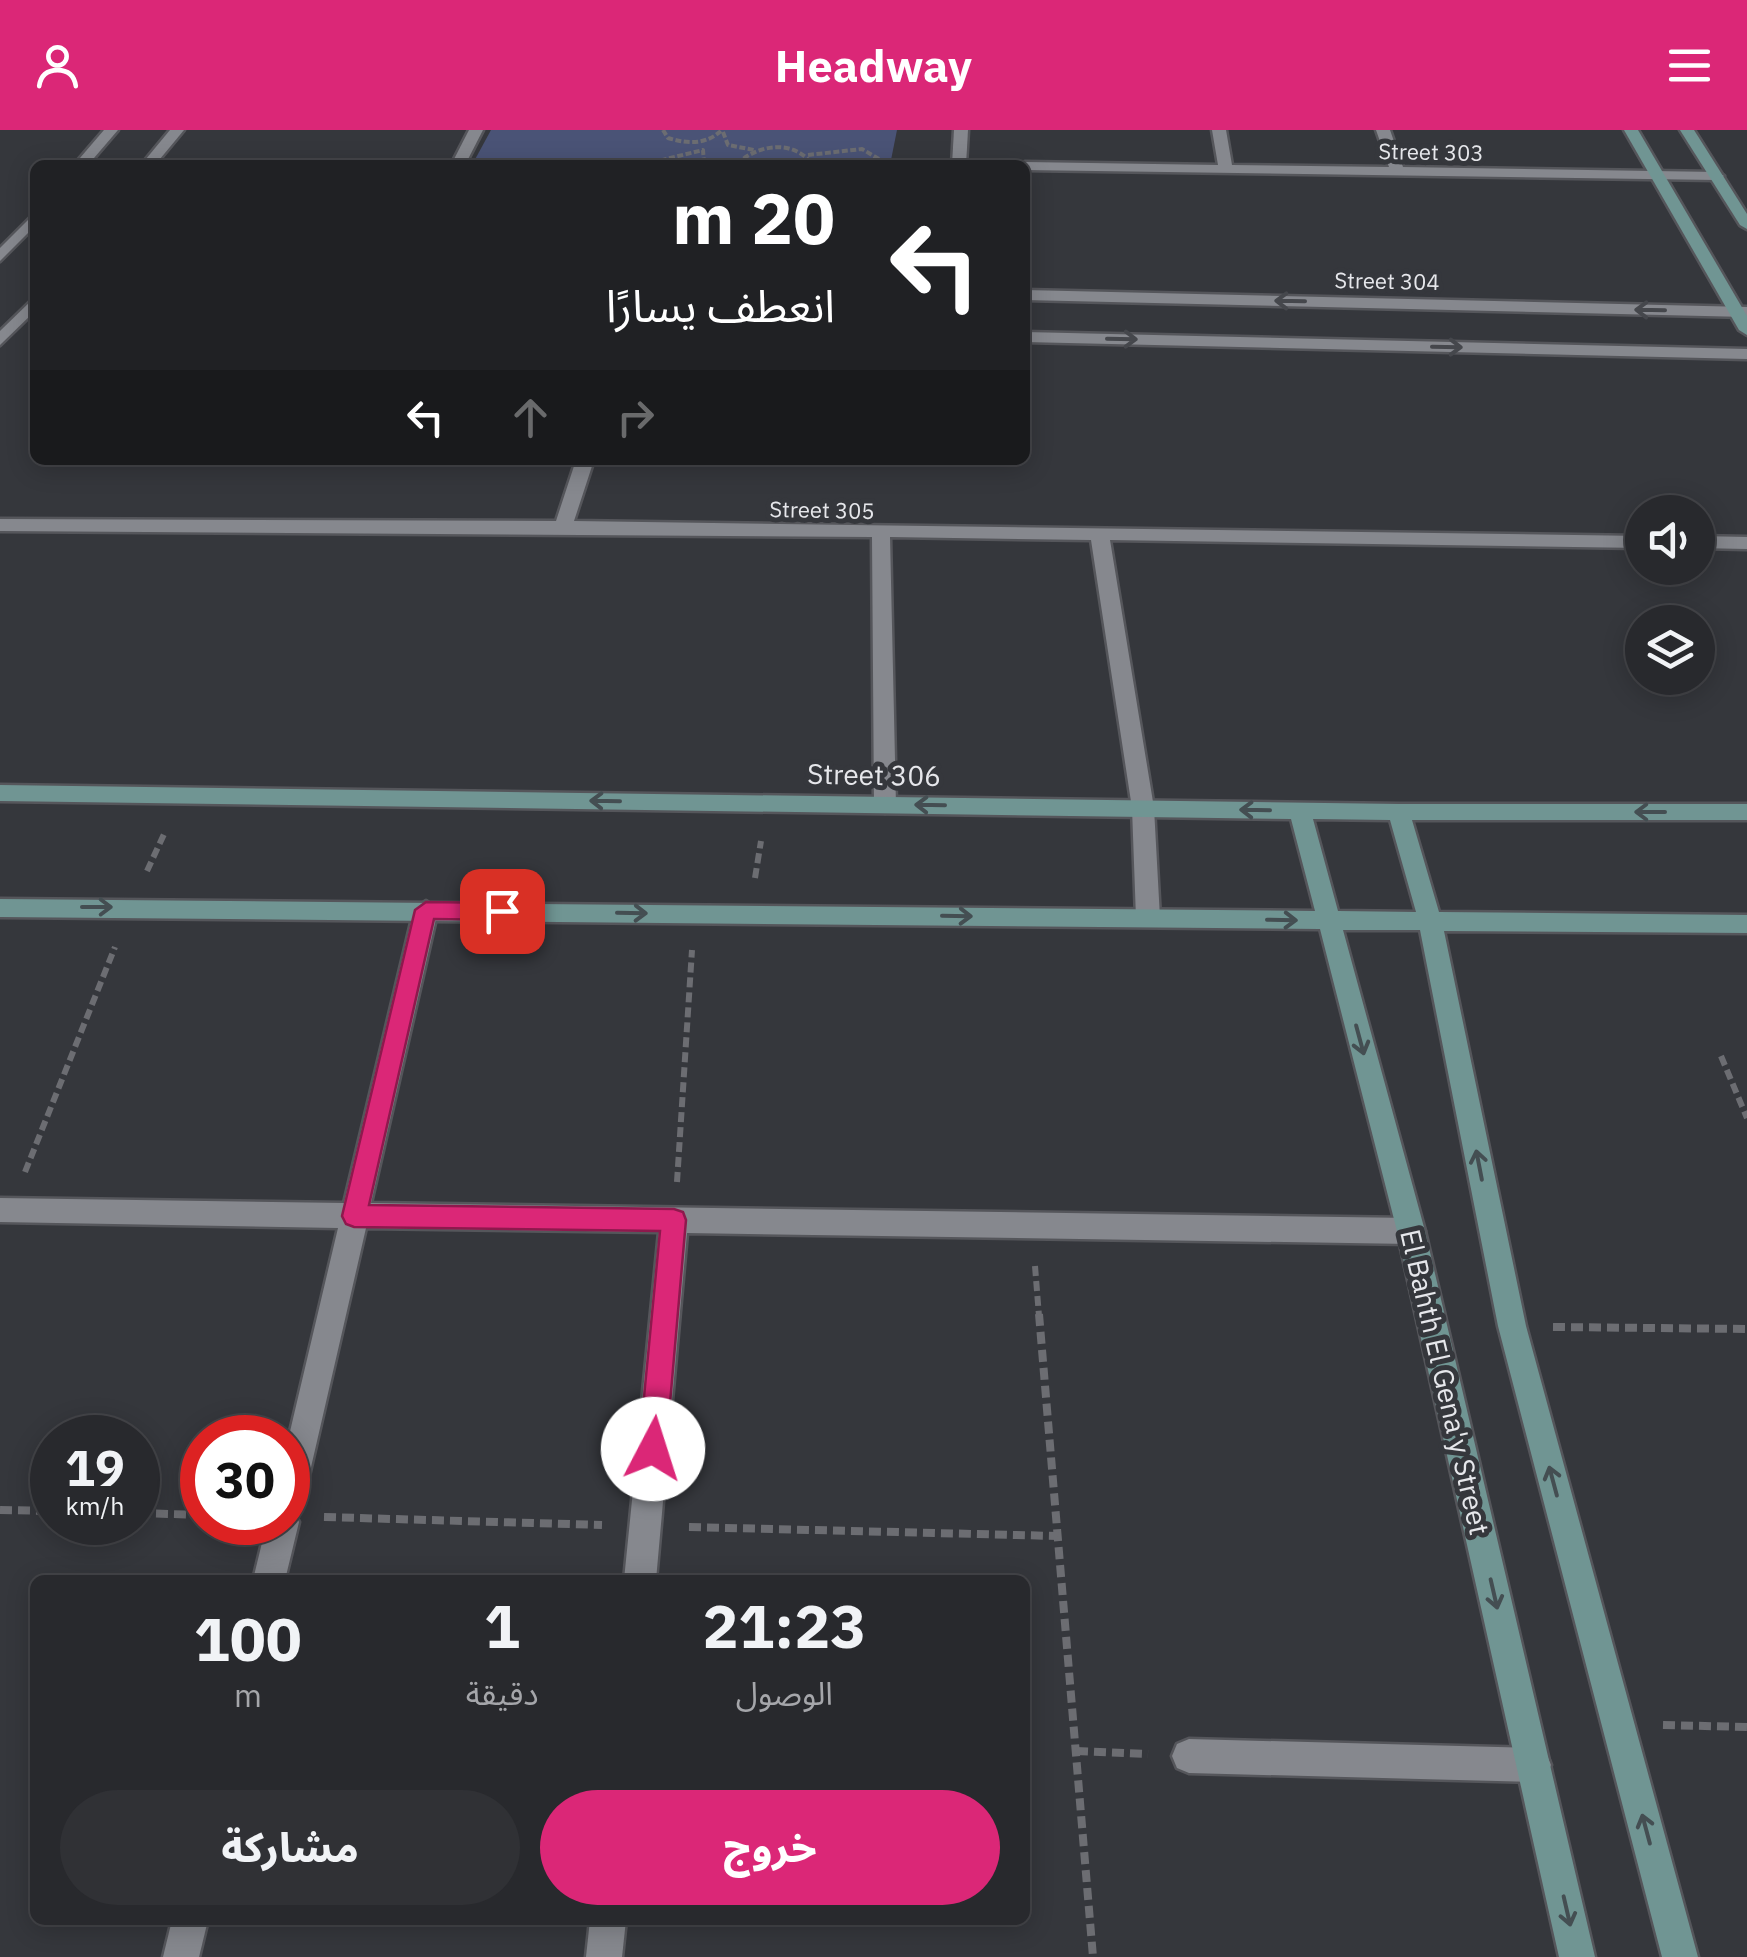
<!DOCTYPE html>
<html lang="ar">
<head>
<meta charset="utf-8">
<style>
  body { margin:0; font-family:"IBM Plex Sans","Noto Sans Arabic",sans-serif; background:#303135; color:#f1f3f6; direction:rtl; height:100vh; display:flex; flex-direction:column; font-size:38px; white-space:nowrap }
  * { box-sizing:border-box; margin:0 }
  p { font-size:32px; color:#a5a6aa }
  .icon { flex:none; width:55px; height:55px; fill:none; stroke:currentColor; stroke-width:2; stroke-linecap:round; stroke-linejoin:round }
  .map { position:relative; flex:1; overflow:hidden; direction:ltr }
  .sheet { position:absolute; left:30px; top:1445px; width:1000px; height:350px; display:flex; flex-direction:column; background:#28292d; border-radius:15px; box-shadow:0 5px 25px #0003,0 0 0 2px #444549; direction:rtl }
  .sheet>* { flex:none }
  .hud { position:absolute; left:30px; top:30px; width:1000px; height:305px; border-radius:15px; box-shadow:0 5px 25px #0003,0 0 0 2px #444549; direction:rtl; background:#202124; color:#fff; overflow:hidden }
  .tools { position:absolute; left:1625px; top:365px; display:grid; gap:20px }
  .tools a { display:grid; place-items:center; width:90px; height:90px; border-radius:50%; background:#28292d; box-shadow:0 5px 25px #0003,0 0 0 2px #444549; font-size:50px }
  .speed { position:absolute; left:30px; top:1285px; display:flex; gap:20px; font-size:50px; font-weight:700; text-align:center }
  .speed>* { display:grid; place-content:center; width:130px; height:130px; border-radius:50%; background:#28292d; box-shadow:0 5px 25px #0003,0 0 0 2px #444549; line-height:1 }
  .speed small { font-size:25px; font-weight:400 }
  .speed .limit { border:15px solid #d22; background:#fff; color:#111 }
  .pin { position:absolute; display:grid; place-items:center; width:85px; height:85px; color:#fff; margin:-42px; border-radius:20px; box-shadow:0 5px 15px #0006 }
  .me { position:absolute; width:110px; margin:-55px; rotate:5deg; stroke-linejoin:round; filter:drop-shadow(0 0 8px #0008) }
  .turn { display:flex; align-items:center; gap:35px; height:210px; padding:0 30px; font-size:45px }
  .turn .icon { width:130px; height:130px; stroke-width:2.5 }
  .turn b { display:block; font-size:70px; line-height:85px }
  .lanes { display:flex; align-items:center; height:95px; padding:0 30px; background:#0003; justify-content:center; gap:50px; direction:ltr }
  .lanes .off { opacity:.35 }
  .eta { display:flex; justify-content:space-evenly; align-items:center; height:170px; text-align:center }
  .eta b { font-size:60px; font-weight:800; line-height:70px }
  .primary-button { display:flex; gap:20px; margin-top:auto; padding:20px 30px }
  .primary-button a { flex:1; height:115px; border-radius:60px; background:#db2777; color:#fff; font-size:40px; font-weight:800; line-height:115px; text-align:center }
  .primary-button a+a { background:#303135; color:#f1f3f6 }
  header { display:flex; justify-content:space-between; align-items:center; height:130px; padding:0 30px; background:#db2777; color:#fff; font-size:45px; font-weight:800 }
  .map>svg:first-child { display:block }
  .green { fill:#4a5376 }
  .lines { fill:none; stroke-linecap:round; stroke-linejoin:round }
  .street-casing { stroke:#55565b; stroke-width:5 }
  .secondary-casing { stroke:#55565b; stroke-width:5 }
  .path-far2 { stroke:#6c6d72; stroke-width:4; stroke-dasharray:6 2.5; stroke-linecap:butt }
  .path-far1 { stroke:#6c6d72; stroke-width:6; stroke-dasharray:10 5; stroke-linecap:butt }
  .path { stroke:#6c6d72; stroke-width:8; stroke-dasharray:12 6; stroke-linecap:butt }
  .street { fill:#86888e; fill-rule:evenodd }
  .secondary { fill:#709593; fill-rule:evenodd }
  .oneway { stroke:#45474c }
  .oneway2 { stroke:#444e52 }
  .route { fill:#db2777; stroke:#8e194d; stroke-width:2.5 }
  .labels { text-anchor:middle; stroke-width:10; stroke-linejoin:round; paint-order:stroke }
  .far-street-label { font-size:22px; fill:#e6e7eb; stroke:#35373c }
  .street-label { font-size:28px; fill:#e6e7eb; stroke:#35373c }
</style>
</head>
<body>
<header><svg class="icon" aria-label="menu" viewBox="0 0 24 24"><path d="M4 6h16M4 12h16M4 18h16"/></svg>Headway<svg class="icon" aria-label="person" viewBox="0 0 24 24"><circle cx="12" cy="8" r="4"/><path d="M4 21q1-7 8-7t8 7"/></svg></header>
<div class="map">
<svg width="1747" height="1827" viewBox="0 0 1747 1827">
  <rect width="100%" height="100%" fill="#35373c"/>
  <polygon class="green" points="491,0 897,0 890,35 472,35"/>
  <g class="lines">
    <defs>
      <g id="street">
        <polygon points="104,0 118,0 88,35 74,35"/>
        <polygon points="170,0 184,0 155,35 141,35"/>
        <polygon points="469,0 483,0 465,35 451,35"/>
        <polygon points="954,0 968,0 966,35 952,35"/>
        <polygon points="1212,0 1226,0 1232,35 1389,37 1376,0 1390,0 1403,37 1717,42 1724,46 1717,50 1025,40 1025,35 1019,35 1025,32 1218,35"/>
        <polygon points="35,83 35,96 0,131 0,118"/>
        <polygon points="1025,160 1747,177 1747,187 1025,170"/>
        <polygon points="35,167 35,181 0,215 0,201"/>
        <polygon points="1025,202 1747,219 1747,229 1025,212"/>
        <polygon points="576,330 594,330 574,391 1642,406 1642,418 1110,410 1154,678 1160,788 1156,795 1140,795 1136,788 1132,678 1091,410 890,407 896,675 885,683 874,675 872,407 0,401 0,389 556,391"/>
        <polygon points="1698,406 1747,407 1747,419 1698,418"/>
        <polygon points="426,771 438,780 371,1073 1411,1088 1421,1092 1425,1101 1421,1110 1411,1114 687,1103 656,1450 624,1450 659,1102 366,1098 303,1372 295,1384 299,1392 285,1450 253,1450 267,1392 288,1392 288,1310 338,1098 0,1092 0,1068 344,1073 414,780"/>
        <polygon points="1189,1609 1534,1618 1546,1623 1551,1635 1546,1647 1534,1652 1189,1643 1177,1638 1172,1626 1177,1614"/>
        <polygon points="172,1790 208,1790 199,1827 163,1827"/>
        <polygon points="590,1790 626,1790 622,1827 586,1827"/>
      </g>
      <g id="secondary">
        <polygon points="1624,0 1638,0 1747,186 1747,205 1739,200"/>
        <polygon points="1680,0 1694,0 1747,84 1747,99 1740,95"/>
        <path d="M 0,655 L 1399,674 L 1747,674 L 1747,690 L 1412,690 L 1439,782 L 1747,785 L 1747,803 L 1444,801 L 1526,1196 L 1698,1827 L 1662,1827 L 1498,1196 L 1420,800 L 1343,800 L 1425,1101 L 1595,1827 L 1559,1827 L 1397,1101 L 1320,799 L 0,787 L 0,769 L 1315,781 L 1291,689 L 0,671 ZM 1313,689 L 1390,690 L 1416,782 L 1338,781 Z"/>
      </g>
    </defs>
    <use href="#street" class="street-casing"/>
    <use href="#secondary" class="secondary-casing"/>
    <g class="path-far2">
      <path d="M 663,0 L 668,8 C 688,14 706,15 722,0"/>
      <polyline points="723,2 728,15 754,20"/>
      <polyline points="808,25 862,19 889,35"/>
      <polyline points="610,31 654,32 703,20 704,33 737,34"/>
      <path d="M 737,34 C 758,14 794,9 813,35"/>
    </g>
    <g class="path-far1">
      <polyline points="147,741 165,702"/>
      <polyline points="755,748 761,711"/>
      <polyline points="1721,926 1747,988"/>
      <polyline points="25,1042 115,817"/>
      <polyline points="677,1052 692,820"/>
      <polyline points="1035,1136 1039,1186"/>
    </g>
    <g class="path">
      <polyline points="1039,1184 1093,1827"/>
      <polyline points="1553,1197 1747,1199"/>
      <polyline points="0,1380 52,1381"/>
      <polyline points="138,1383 202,1385"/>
      <polyline points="324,1387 602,1395"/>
      <polyline points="689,1397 1058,1406"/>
      <polyline points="1663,1595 1747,1597"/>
      <polyline points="1076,1621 1148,1624"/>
    </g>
    <use href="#street" class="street"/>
    <use href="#secondary" class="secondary"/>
  </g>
  <defs><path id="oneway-shaft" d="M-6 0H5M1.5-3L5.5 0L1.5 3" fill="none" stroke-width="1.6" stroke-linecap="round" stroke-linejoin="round" transform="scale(2.5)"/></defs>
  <g class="oneway">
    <use href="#oneway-shaft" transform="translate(1290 171) rotate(-179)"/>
    <use href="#oneway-shaft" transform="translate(1650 180) rotate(-179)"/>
    <use href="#oneway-shaft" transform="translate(1122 209) rotate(1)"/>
    <use href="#oneway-shaft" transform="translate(1447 217) rotate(1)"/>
  </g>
  <g class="oneway2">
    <use href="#oneway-shaft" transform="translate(605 671) rotate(-179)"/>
    <use href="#oneway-shaft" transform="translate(930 675) rotate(-179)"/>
    <use href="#oneway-shaft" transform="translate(1255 680) rotate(-179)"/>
    <use href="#oneway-shaft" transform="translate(1650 682) rotate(-180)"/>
    <use href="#oneway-shaft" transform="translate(97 777)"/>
    <use href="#oneway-shaft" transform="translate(632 783) rotate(1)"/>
    <use href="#oneway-shaft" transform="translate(957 786) rotate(1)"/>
    <use href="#oneway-shaft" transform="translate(1282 790) rotate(1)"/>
    <use href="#oneway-shaft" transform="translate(1360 910) rotate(75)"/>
    <use href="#oneway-shaft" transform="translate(1479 1035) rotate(-101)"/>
    <use href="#oneway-shaft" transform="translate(1553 1351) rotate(-105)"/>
    <use href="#oneway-shaft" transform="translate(1494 1464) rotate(77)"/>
    <use href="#oneway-shaft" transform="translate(1646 1699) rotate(-105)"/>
    <use href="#oneway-shaft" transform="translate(1567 1781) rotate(77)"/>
  </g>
  <polygon class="route" points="426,772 502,773 513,781 502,790 434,789 369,1075 674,1079 683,1082 686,1090 666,1319 662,1329 653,1333 643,1329 639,1319 660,1101 354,1097 346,1094 342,1086 415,780"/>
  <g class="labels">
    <g class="far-street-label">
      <text transform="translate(1431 22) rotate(1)" y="8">Street 303</text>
      <text transform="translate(1387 151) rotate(1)" y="8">Street 304</text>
      <text transform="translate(822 380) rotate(1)" y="8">Street 305</text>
    </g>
    <g class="street-label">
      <text transform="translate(874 645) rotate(1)" y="10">Street 306</text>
      <text transform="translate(1445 1252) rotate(77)" y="10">El Bahth El Gena'y Street</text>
    </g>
  </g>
</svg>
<div class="tools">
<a><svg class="icon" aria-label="sound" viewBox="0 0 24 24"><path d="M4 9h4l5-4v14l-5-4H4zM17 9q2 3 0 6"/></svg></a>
<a><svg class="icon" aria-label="layers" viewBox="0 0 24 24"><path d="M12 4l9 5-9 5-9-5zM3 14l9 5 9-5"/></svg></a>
</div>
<div class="speed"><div>19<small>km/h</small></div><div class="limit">30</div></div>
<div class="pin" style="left:502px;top:781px;background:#d93025"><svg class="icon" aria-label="arrive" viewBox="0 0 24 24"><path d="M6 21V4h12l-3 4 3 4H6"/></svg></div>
<svg class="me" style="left:653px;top:1319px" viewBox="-20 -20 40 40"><circle r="19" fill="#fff"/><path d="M0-13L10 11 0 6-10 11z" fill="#db2777"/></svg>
<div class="hud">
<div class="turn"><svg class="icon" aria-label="left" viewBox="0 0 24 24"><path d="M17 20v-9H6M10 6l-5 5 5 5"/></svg><div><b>20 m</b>انعطف يسارًا</div></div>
<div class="lanes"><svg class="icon" aria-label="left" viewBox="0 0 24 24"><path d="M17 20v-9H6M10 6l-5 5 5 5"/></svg><svg class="icon off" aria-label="ahead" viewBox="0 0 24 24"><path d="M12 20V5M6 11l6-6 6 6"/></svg><svg class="icon off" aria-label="right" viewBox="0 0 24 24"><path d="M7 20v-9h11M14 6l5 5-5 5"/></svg></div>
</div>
<section class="sheet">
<div class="eta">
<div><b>21:23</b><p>الوصول</p></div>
<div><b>1</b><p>دقيقة</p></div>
<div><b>100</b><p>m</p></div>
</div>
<div class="primary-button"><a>خروج</a><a>مشاركة</a></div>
</section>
</div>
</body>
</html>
